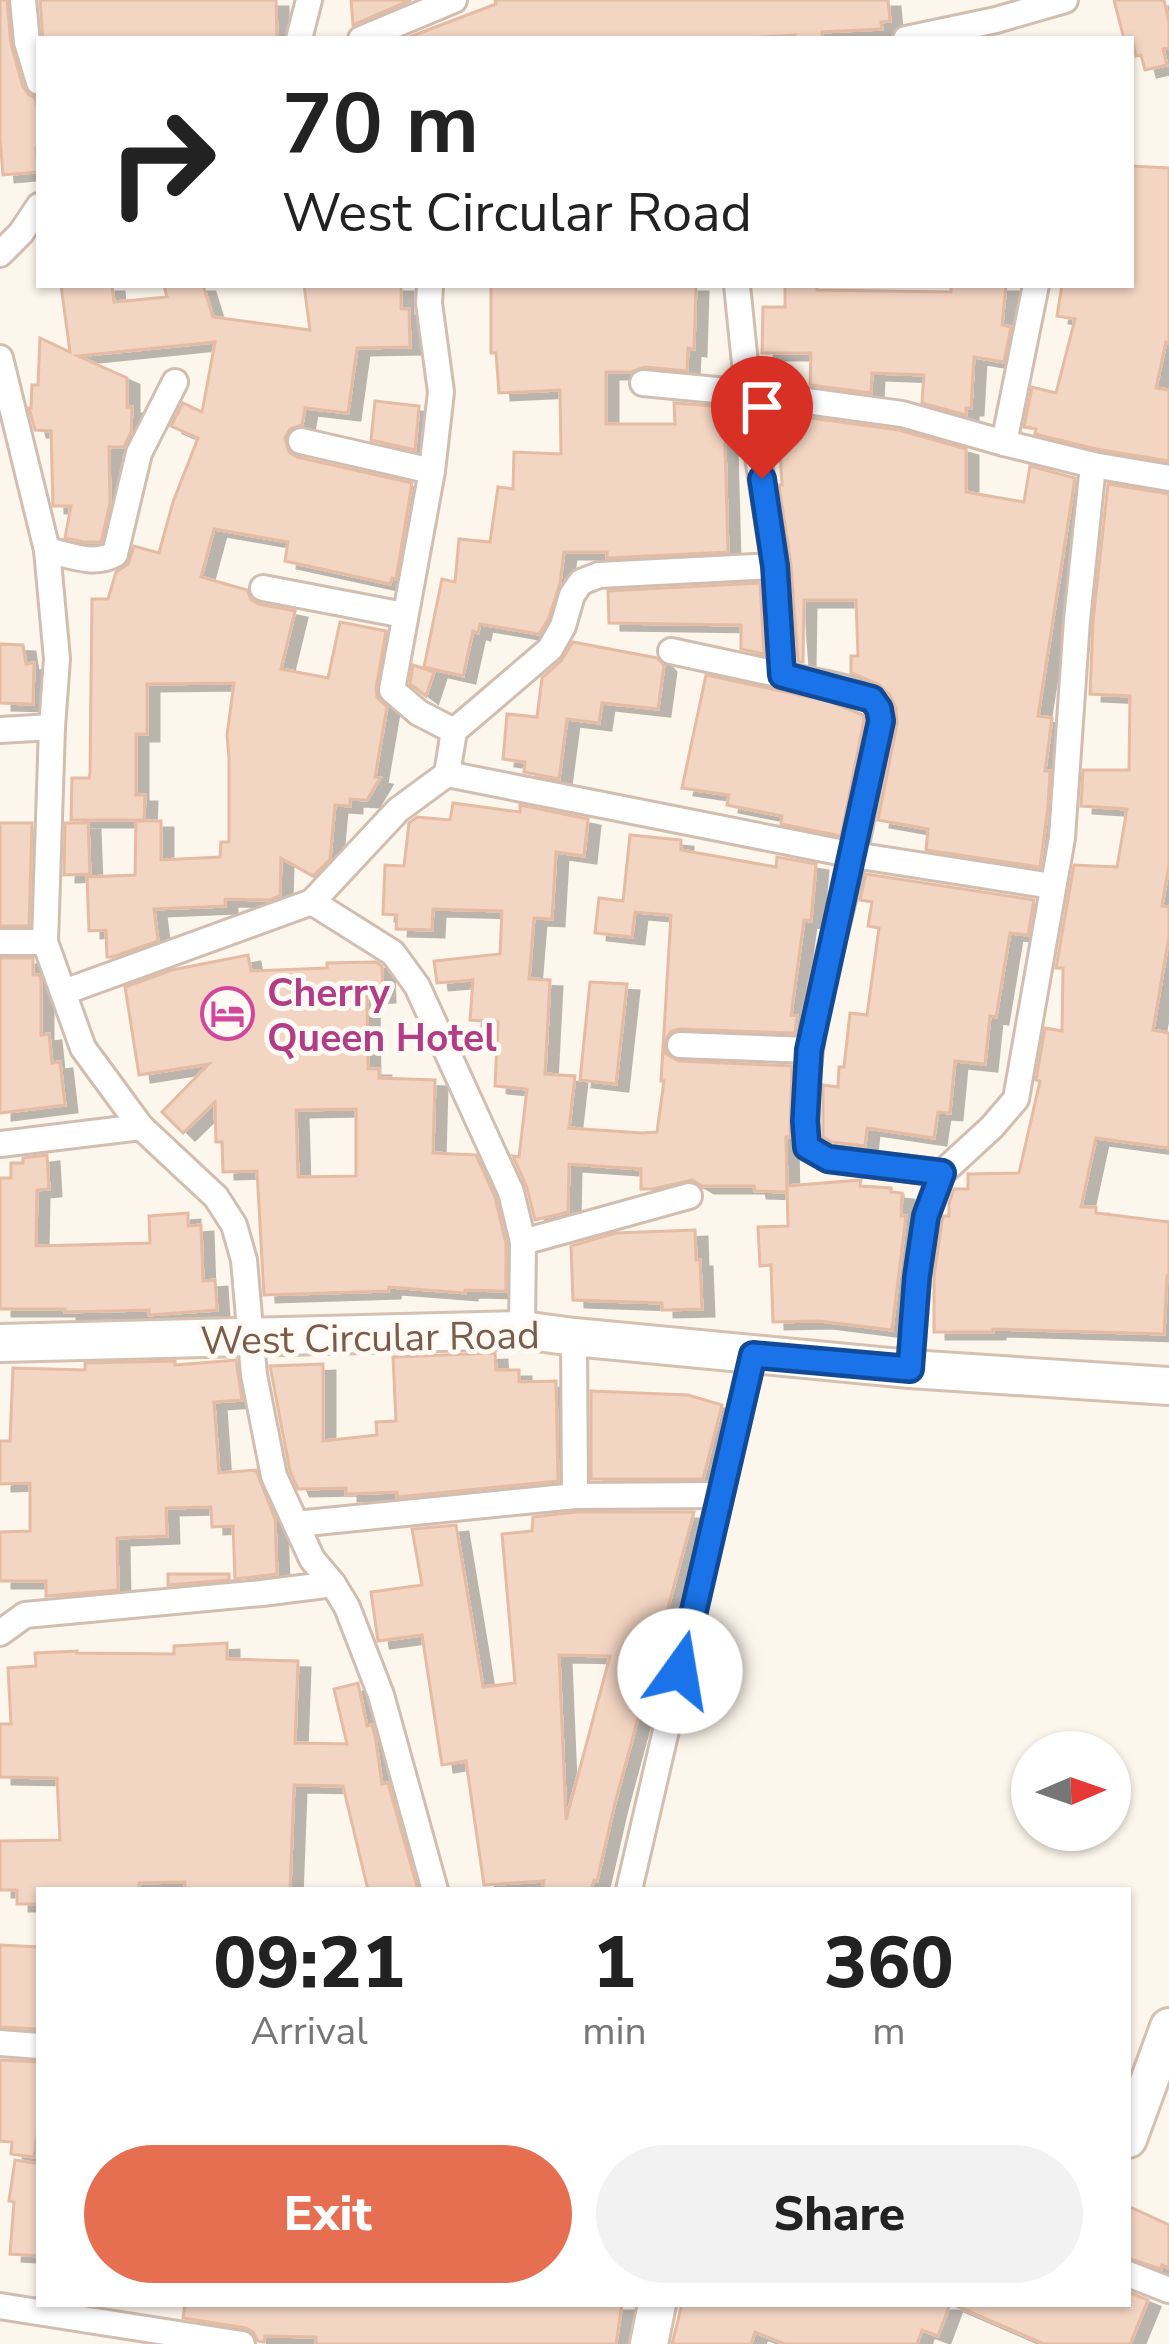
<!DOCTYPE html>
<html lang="en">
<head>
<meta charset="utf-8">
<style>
  body { margin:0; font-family:"Nunito Sans",sans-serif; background:#f2f2f2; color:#222; height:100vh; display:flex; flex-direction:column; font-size:45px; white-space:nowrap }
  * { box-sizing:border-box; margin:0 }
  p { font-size:39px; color:#767676 }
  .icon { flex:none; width:66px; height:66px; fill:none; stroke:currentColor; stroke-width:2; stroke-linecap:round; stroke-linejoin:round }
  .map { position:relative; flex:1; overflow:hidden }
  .sheet { position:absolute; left:36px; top:1887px; width:1095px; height:420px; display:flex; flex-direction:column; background:#fff; border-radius:0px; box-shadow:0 3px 9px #0004 }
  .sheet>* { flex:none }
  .guide { position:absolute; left:36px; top:36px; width:1098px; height:252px; border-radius:0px; box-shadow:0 3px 9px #0004; background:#fff; color:#222; overflow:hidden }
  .needle { width:78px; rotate:88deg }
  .tools { position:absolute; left:1011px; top:1731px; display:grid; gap:24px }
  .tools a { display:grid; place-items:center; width:120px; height:120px; border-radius:50%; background:#fff; box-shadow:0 3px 9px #0004; font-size:60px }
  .pin { position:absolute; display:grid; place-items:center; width:102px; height:102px; color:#fff; margin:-123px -51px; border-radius:50% 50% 50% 0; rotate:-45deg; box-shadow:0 0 12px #0007 }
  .pin .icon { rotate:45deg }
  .me { position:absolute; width:132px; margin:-66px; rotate:13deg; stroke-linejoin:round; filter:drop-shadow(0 0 9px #0008) }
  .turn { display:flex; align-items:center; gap:42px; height:252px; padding:0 48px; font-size:54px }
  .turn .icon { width:156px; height:156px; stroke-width:2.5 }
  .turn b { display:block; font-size:84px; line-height:102px }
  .eta { display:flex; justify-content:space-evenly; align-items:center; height:204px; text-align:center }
  .eta b { font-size:72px; font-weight:800; line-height:84px }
  .button { display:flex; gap:24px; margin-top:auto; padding:24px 48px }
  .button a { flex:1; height:138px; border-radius:72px; background:#e76f51; color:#fff; font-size:48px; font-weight:800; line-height:138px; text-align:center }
  .button a+a { background:#f2f2f2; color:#222 }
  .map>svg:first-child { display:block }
  .building { fill:#f3d5c3; stroke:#e6bba3; stroke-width:3; fill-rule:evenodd; filter:url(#shadow) }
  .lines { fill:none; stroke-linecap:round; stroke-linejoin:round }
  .street-casing { stroke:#d1beb0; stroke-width:30 }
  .secondary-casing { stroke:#d6c0b0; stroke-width:42 }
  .street { stroke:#fff; stroke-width:24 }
  .secondary { stroke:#fff; stroke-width:36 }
  .route-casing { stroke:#114b97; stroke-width:30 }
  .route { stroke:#1a73e8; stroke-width:21 }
  .labels { text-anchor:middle; stroke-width:10; stroke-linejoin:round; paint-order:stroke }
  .hotel-label { font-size:39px; font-weight:bold; fill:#b23c85; stroke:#fffaf3; text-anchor:start }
  .street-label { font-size:39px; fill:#7a5c4d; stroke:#fffaf3 }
</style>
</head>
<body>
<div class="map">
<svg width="1169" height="2344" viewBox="0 0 1169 2344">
  <defs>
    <filter id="shadow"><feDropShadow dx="12" dy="7" stdDeviation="0" flood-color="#0004"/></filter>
  </defs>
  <rect width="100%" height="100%" fill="#fdf6ec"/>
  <g class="building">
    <polygon points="0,0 7,0 11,44 23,87 29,95 35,98 39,113 39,147 36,148 38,172 3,175 0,139"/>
    <polygon points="40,0 276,0 277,39 43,39"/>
    <polygon points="351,0 411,0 353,25"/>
    <polygon points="495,0 888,0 890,21 881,22 882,29 822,32 822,39 795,39 795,35 730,39 404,39 496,4"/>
    <polygon points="1114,0 1164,0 1169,22 1169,48 1163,49 1167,65 1145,70 1141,55 1136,56 1132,39 1124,39"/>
    <polygon points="1131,166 1169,168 1169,343 1166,342 1156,388 1169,390 1169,461 1096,449 1035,434 1036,429 1024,427 1032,387 1056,393 1075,319 1057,316 1062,285 1131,285"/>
    <polygon points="61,285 112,285 114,302 167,297 164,285 203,285 213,317 310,330 304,285 401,285 401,309 409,309 410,347 357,348 348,413 305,408 302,425 290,429 285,438 289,452 297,457 412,483 396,579 392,578 390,584 285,561 288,542 214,529 201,577 247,590 251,600 259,604 295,611 281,669 328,678 340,622 386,631 376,688 377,697 387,707 375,777 380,778 367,800 350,799 350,806 335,805 330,859 313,876 281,858 280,896 270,900 225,899 225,906 154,909 158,941 112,957 107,957 106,930 89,931 87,877 135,875 136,821 161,821 161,860 220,857 221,842 229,842 229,758 227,735 234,683 147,684 147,734 136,734 136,795 145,795 144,820 71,820 72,778 89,778 90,773 92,599 108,599 116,572 128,564 134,546 159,553 173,502 198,438 171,426 183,403 202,412 215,342 78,356 127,378 127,407 132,407 131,432 124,447 109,447 110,503 101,542 84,542 65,538 71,506 53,506 51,431 35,430 29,408 31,408 32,385 38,385 40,338 70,352"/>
    <polygon points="491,285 696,285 694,349 688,348 687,371 645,367 631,372 606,372 606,424 675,424 674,403 724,407 728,552 607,558 607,552 564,552 560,583 548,620 539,634 480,624 478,633 473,631 463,676 424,667 442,579 455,582 459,539 490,542 498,487 513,489 514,452 561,454 560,390 499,393 496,353 491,353"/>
    <polygon points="785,285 817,285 817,290 951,292 951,285 1006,285 1002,325 1011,327 1004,362 974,357 971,408 966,408 966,415 922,403 924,375 872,373 871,393 810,385 811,353 762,353 763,307 785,307"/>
    <polygon points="375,401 419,406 415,450 371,440"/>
    <polygon points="768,412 899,430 966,449 966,492 1024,502 1030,466 1075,478 1038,716 1052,718 1045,771 1050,771 1048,807 1040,867 926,850 928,829 878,820 897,724 896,708 890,695 878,684 851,673 851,656 858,656 856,600 804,600 803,662 798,661 791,565 779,485 782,485 779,437 771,436"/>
    <polygon points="1108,484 1169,494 1169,865 1162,906 1169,907 1169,936 1153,1030 1169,1033 1169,1148 1096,1138 1081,1207 1096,1207 1096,1213 1169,1222 1169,1277 1167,1276 1164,1334 993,1329 993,1332 934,1332 934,1276 942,1220 944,1216 949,1216 949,1203 954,1189 968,1189 968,1174 1019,1173 1040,1081 1036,1080 1045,1028 1062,1031 1063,968 1056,968 1074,865 1117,867 1127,809 1081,806 1083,770 1129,770 1130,696 1090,694 1093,621"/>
    <polygon points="760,583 764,654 741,649 741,625 609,623 608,591"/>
    <polygon points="573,642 657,658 664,665 658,709 602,703 599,723 567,719 559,779 524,772 525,762 503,759 507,714 537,717 542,678 561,661"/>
    <polygon points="0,644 23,645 26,664 34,663 33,704 0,703"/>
    <polygon points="413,665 434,672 426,696 410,684"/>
    <polygon points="706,675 828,701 863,715 864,720 841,836 781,824 782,816 727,805 729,795 682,788"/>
    <polygon points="453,803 520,812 520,805 588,819 584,856 556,852 552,919 534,918 529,979 550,980 545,1074 575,1076 569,1128 642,1133 657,1132 664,1081 661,1081 671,915 635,912 632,937 595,933 599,898 623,901 630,835 681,840 681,850 776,867 777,857 816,864 811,921 804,920 791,1015 797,1016 795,1033 679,1029 671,1031 664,1043 666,1054 679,1061 792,1066 790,1137 786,1137 787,1192 755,1191 754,1186 702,1186 692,1180 652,1189 641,1189 641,1169 569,1164 568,1212 535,1220 527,1188 513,1156 519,1157 527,1089 495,1086 498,1022 470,1020 473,980 437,983 434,961 500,954 502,911 433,909 432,930 396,929 397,915 383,914 385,865 404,866 409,823 417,817 450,820"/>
    <polygon points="0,823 32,823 29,926 0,926"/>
    <polygon points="65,823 88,823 90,874 64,875"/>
    <polygon points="866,874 1034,900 1028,935 1010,933 996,1017 990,1016 985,1064 955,1061 950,1113 938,1112 934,1138 867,1128 865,1146 832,1142 823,1137 823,1085 838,1087 839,1067 844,1067 850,1013 867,1015 879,928 868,926 872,902 860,900"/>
    <path d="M 248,955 L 251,971 L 327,968 L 327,963 L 376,962 L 382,966 L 383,995 L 367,996 L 368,1069 L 379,1069 L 379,1078 L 435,1080 L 433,1153 L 476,1155 L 495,1197 L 506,1244 L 506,1291 L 465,1290 L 465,1293 L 389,1287 L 388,1291 L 264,1295 L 257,1171 L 223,1172 L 222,1142 L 216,1142 L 215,1102 L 183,1133 L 162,1112 L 209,1064 L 139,1075 L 125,987 L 172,970 ZM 356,1109 L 356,1176 L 298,1177 L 296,1110 Z"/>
    <polygon points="0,958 33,958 33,975 39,975 41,979 41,1035 49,1034 52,1063 60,1062 65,1105 0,1113"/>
    <polygon points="590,982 627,984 616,1084 580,1080"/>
    <polygon points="47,1155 49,1189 37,1190 36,1246 150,1243 149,1216 188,1213 188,1226 201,1225 203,1281 215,1280 217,1310 149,1315 149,1310 65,1312 65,1309 0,1309 0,1178 11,1178 11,1163 23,1163 23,1158"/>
    <polygon points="861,1180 860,1186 891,1188 891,1192 902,1193 901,1216 906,1216 892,1330 820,1321 773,1322 771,1265 760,1266 758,1227 788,1226 787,1186"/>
    <polygon points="695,1230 696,1260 700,1260 702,1309 662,1310 662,1303 573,1300 571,1246 616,1233"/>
    <polygon points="495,1353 496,1370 519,1370 519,1382 556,1381 558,1481 397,1497 397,1492 346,1494 346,1488 298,1489 290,1471 270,1366 323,1364 323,1441 377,1435 376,1422 396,1421 393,1357"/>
    <polygon points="236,1360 242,1400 214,1402 219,1473 256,1470 275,1519 277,1574 235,1579 233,1526 212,1527 211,1507 166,1508 167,1536 117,1538 118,1590 46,1596 46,1581 0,1581 0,1532 30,1531 30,1483 0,1484 0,1441 10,1441 13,1368 85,1370 85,1363 175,1361 175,1365"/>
    <polygon points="591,1391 688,1395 722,1405 703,1479 591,1479"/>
    <path d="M 576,1512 L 694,1512 L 615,1803 L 597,1881 L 594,1880 L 591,1890 L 542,1890 L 544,1881 L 484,1885 L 466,1761 L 442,1765 L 422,1635 L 378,1641 L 371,1592 L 422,1585 L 412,1529 L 456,1525 L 483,1687 L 515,1683 L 502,1534 L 532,1531 L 533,1517 ZM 559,1655 L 610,1656 L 566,1820 Z"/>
    <polygon points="168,1574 229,1574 229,1580 168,1585"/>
    <polygon points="227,1643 227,1659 298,1661 295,1743 347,1744 334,1689 358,1683 367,1726 372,1725 375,1735 382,1784 388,1783 418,1890 368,1890 343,1786 294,1785 290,1890 185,1890 185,1882 139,1883 139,1890 39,1890 39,1904 17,1904 17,1890 0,1890 0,1841 60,1840 57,1778 0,1777 0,1724 11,1724 8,1668 36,1666 35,1653 77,1651 77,1653 174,1654 174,1646"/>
    <polygon points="0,1945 39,1947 38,2029 0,2027"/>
    <polygon points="0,2060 39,2062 39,2120 34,2157 11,2154 12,2142 0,2141"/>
    <polygon points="15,2160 39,2164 39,2256 10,2254 14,2202 9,2201"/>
    <polygon points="1128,2206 1169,2225 1169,2268 1162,2265 1161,2269 1128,2258"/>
    <polygon points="1128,2292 1148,2300 1130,2344 1044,2344 952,2304 1128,2304"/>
    <polygon points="185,2304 622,2304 616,2344 316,2344 316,2337 265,2336 264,2342 258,2341 253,2332 246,2328 183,2318"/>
    <polygon points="682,2304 950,2304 938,2336 922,2330 917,2344 785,2344 755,2332 751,2344 672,2344"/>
  </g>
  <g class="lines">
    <defs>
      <g id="street">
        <polyline points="23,0 27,42 39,82"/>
        <polyline points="299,39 309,0"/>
        <polyline points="361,39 454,0"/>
        <polyline points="906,39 996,20 1065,0"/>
        <polyline points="0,254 21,233 39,206"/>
        <polyline points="430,285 429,303 441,392 432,471 392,690 419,713 454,731"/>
        <path d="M 737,285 L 748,393 L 775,566 L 782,675 C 804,680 861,687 875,703 C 880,709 880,713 881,721 L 854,855 L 1052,886"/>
        <polyline points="0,358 47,550 57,659 52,727 45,942 83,1048 141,1127 216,1197 234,1225 244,1260 254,1375 274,1476 312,1559 333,1584 347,1607 381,1695 435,1890"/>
        <polyline points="643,383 748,393 902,414 1004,443 1093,465 1169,478"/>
        <polyline points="301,441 432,471"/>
        <polyline points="1004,443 1036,285"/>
        <path d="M 47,550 C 69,555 94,566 115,554 L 139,453 L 175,382"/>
        <polyline points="263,588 404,615"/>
        <polyline points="671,651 782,675"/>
        <polyline points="0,730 52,727"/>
        <polyline points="447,774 454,731 550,649 563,626 572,595 581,582 599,575 775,566"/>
        <path d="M 312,902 L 398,810 L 447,774 L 854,855 C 832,950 798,1049 807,1147 L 828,1159 L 942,1173 L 926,1216 L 917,1277 L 910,1369"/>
        <polyline points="0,942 45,942"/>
        <polyline points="64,992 312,902 393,953 417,986 511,1192 523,1242 522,1330"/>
        <polyline points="680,1045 809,1050"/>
        <polyline points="0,1144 141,1127"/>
        <polyline points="942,1173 992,1127 1016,1099 1062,838 1077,620 1093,465"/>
        <polyline points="523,1242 689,1196"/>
        <polyline points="574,1337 575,1496"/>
        <polyline points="296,1524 575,1496 720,1495"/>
        <polyline points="0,1633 25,1615 262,1593 333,1584"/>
        <polyline points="629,1890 753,1355"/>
        <polyline points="0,2043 39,2046"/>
        <polyline points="1128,2274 1169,2290"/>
        <polyline points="0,2306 242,2344"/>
      </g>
      <g id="secondary">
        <polyline points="0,1343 522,1330 574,1337 910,1369 1169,1386"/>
        <polyline points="1128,2139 1169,2027"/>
        <polyline points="649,2344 657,2304"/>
      </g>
    </defs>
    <use href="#street" class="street-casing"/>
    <use href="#secondary" class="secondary-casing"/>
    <use href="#street" class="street"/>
    <use href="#secondary" class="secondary"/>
  </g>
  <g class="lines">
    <defs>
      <polyline id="route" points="680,1671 753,1355 910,1369 917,1277 926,1216 942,1173 828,1159 807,1147 805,1121 809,1050 881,721 879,709 872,699 782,675 775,566 762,479"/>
    </defs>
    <use href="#route" class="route-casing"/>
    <use href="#route" class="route"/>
  </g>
  <defs>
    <symbol id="hotel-ring" viewBox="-11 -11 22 22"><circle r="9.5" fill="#fffaf3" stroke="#d1479c" stroke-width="1.5"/><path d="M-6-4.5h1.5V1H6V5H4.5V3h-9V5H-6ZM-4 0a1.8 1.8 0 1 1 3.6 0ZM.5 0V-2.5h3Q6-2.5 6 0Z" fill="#d1479c"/></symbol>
  </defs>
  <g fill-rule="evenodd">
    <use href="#hotel-ring" x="198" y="984" width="59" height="59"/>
  </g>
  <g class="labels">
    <g class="hotel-label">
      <text x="267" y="1006">Cherry<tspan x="267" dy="45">Queen Hotel</tspan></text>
    </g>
    <g class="street-label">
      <text transform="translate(370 1337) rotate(-1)" y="14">West Circular Road</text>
    </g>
  </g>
</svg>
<div class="tools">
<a><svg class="needle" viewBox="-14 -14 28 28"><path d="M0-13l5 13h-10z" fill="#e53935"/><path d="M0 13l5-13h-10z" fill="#767676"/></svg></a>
</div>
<div class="pin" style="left:762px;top:479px;background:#d93025"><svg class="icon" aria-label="arrive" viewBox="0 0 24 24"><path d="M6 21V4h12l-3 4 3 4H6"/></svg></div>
<svg class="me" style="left:680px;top:1671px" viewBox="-20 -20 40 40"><circle r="19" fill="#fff"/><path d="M0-13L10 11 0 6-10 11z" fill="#1a73e8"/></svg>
<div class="guide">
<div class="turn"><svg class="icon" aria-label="right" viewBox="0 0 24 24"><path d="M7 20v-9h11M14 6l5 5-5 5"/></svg><div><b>70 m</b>West Circular Road</div></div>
</div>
<section class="sheet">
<div class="eta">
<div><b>09:21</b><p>Arrival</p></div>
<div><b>1</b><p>min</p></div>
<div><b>360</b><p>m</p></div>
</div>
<div class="button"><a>Exit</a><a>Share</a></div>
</section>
</div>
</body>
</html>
